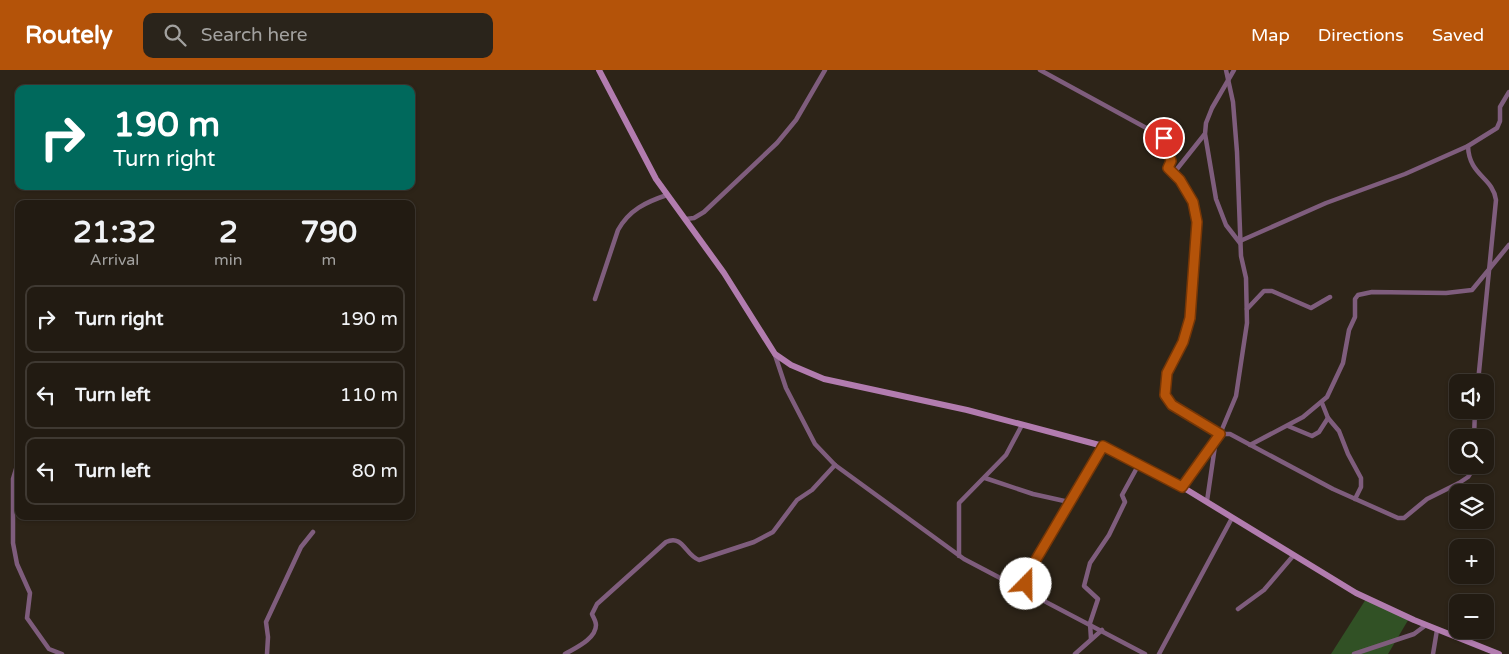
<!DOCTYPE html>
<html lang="en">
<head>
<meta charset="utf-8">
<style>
  body { margin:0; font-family:"Varela Round",sans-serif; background:#2a241b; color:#f1f3f6; height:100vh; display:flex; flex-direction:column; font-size:19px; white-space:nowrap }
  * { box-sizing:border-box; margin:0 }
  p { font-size:16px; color:#a2a19f }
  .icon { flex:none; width:28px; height:28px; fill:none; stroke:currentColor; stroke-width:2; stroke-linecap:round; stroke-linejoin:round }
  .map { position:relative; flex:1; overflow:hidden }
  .details { position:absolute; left:15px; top:130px; width:400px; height:320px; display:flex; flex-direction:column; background:#221b12; border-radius:10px; box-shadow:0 1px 4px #0004,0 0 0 1px #3f3932 }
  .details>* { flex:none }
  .banner { position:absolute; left:15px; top:15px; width:400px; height:105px; border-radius:10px; box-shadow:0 1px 4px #0004,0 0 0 1px #3f3932; background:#00695c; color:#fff; overflow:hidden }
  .controls { position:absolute; left:1449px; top:304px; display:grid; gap:10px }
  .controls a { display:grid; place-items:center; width:45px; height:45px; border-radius:10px; background:#221b12; box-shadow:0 1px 4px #0004,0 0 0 1px #3f3932; font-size:25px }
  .pin { position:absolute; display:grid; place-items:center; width:42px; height:42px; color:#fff; margin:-21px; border:2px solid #fff; border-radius:50%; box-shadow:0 1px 5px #0007 }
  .me { position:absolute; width:55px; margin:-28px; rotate:22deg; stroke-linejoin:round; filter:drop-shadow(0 0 4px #0008) }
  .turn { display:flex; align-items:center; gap:18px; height:105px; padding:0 15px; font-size:22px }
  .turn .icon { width:65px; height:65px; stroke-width:2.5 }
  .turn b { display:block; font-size:35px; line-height:42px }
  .eta { display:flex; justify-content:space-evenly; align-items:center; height:85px; text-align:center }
  .eta b { font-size:30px; font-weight:800; line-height:35px }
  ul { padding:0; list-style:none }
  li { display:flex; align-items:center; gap:15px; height:68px; margin:0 10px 8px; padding:0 5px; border:2px solid #3f3932; border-radius:10px }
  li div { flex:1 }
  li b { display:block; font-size:19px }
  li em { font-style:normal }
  header { display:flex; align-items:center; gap:30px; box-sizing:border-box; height:70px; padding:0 25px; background:#b45309; color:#fff }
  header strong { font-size:24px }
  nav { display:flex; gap:28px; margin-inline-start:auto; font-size:18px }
  .search { width:350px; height:45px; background:#2a241b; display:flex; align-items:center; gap:12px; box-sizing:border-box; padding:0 18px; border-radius:10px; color:#a2a19f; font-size:19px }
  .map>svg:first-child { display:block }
  .green { fill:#315125 }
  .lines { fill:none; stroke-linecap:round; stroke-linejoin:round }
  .street { stroke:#7f5d7d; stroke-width:4.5 }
  .secondary { stroke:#b27caf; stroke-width:6 }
  .route-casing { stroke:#753606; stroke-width:12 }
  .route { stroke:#b45309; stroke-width:9 }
</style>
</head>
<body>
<header>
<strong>Routely</strong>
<div class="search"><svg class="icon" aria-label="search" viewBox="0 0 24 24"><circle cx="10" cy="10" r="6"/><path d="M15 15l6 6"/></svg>Search here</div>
<nav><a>Map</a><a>Directions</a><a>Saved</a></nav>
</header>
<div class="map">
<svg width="1509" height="584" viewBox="0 0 1509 584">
  <rect width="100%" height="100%" fill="#2d2418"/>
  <polygon class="green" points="1366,529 1410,547 1388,584 1331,584"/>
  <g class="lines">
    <g class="street">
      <path d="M 1040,0 L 1161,66 C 1170,76 1171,87 1168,99 L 1180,110 L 1193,132 L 1197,152 L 1189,248 L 1183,271 L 1167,303 L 1165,325 L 1172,335 L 1220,364 L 1230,364 L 1333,419 L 1398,448 L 1404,448 L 1427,429 L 1459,413 L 1468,407 L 1476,395"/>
      <polyline points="1234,0 1212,38 1206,53 1205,64 1216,129 1226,155 1240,173"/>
      <path d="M 1468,76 C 1469,106 1493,107 1496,130 L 1478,312"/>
      <polyline points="1173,104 1204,65"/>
      <polyline points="686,149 694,148 704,142 777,73 796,50 825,0"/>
      <polyline points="1240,171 1326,133 1405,104 1468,76 1497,58 1500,51 1500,37 1509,22"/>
      <path d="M 595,229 L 618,160 C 629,140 646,132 667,125"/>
      <polyline points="1247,239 1264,221 1272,221 1311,238 1330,227"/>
      <polyline points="775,285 786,318 815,374 835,395 964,489 1145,584"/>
      <polyline points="1322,333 1328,348 1339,361 1348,384 1361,408 1361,417 1355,429"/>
      <polyline points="1288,356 1312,366 1319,362 1328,348"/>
      <polyline points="1474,368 1475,340"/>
      <polyline points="1250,375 1303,347 1327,327 1343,293 1349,260 1355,247 1355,229 1358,225 1372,222 1446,223 1472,220 1509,175"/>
      <polyline points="19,389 13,409 13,473 17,494 30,523 27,548 49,579 62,584"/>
      <polyline points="985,408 1033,424 1069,432"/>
      <polyline points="1182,417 1216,372"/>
      <polyline points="1207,431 1215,376 1236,326 1247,253 1246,208 1241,186 1237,82 1233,32 1226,0"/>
      <polyline points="959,486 959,433 1006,385 1022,355"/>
      <polyline points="1026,521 1028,504 1103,376"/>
      <polyline points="1238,539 1264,520 1293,486"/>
      <polyline points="1091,569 1090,553 1098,529 1084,516 1090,493 1109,465 1125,432 1122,425 1139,394"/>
      <polyline points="267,584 268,567 266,552 301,477 313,462"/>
      <path d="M 565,584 C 575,578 596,569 596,555 C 596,551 593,547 592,544 L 597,534 L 666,472 C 683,464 685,485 699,490 L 754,472 L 773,462 L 797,430 L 812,420 L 835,395"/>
      <polyline points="1075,584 1102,560"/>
      <polyline points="1159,584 1232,448"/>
      <polyline points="1354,584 1414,564 1426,555"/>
      <polyline points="1433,584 1437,560"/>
    </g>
    <polyline class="secondary" points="599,0 656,109 724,203 775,284 791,295 824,309 967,340 1103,376 1184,418 1356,523 1414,550 1499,584"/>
  </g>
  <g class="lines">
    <defs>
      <polyline id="route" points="1026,514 1031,498 1103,376 1182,417 1220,364 1172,335 1165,325 1167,303 1183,272 1190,248 1197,152 1193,132 1180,110 1168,98 1171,91 1164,68"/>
    </defs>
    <use href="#route" class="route-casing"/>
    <use href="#route" class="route"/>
  </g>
</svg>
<div class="controls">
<a><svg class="icon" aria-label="sound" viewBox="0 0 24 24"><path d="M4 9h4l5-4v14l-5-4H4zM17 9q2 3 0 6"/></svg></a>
<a><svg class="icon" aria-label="search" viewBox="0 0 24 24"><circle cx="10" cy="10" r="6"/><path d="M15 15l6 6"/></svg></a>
<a><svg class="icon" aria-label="layers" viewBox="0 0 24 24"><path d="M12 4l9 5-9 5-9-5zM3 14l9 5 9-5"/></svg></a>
<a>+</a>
<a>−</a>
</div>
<div class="pin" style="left:1164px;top:68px;background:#d93025"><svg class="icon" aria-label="arrive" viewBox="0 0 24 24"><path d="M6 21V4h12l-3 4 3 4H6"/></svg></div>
<svg class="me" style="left:1026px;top:514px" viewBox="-20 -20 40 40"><circle r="19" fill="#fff"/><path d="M0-13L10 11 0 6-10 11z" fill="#b45309"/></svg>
<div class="banner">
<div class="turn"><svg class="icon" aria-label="right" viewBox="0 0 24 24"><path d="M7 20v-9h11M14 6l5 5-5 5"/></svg><div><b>190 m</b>Turn right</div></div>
</div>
<section class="details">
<div class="eta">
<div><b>21:32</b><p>Arrival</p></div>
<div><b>2</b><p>min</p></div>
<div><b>790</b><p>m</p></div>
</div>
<ul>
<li><svg class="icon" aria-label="right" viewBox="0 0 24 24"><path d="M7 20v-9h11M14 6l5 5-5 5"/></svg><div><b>Turn right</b></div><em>190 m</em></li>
<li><svg class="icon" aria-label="left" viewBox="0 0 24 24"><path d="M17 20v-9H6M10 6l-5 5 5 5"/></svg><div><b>Turn left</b></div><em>110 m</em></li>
<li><svg class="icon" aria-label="left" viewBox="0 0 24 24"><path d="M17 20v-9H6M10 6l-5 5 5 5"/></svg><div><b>Turn left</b></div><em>80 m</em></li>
</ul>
</section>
</div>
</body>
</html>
